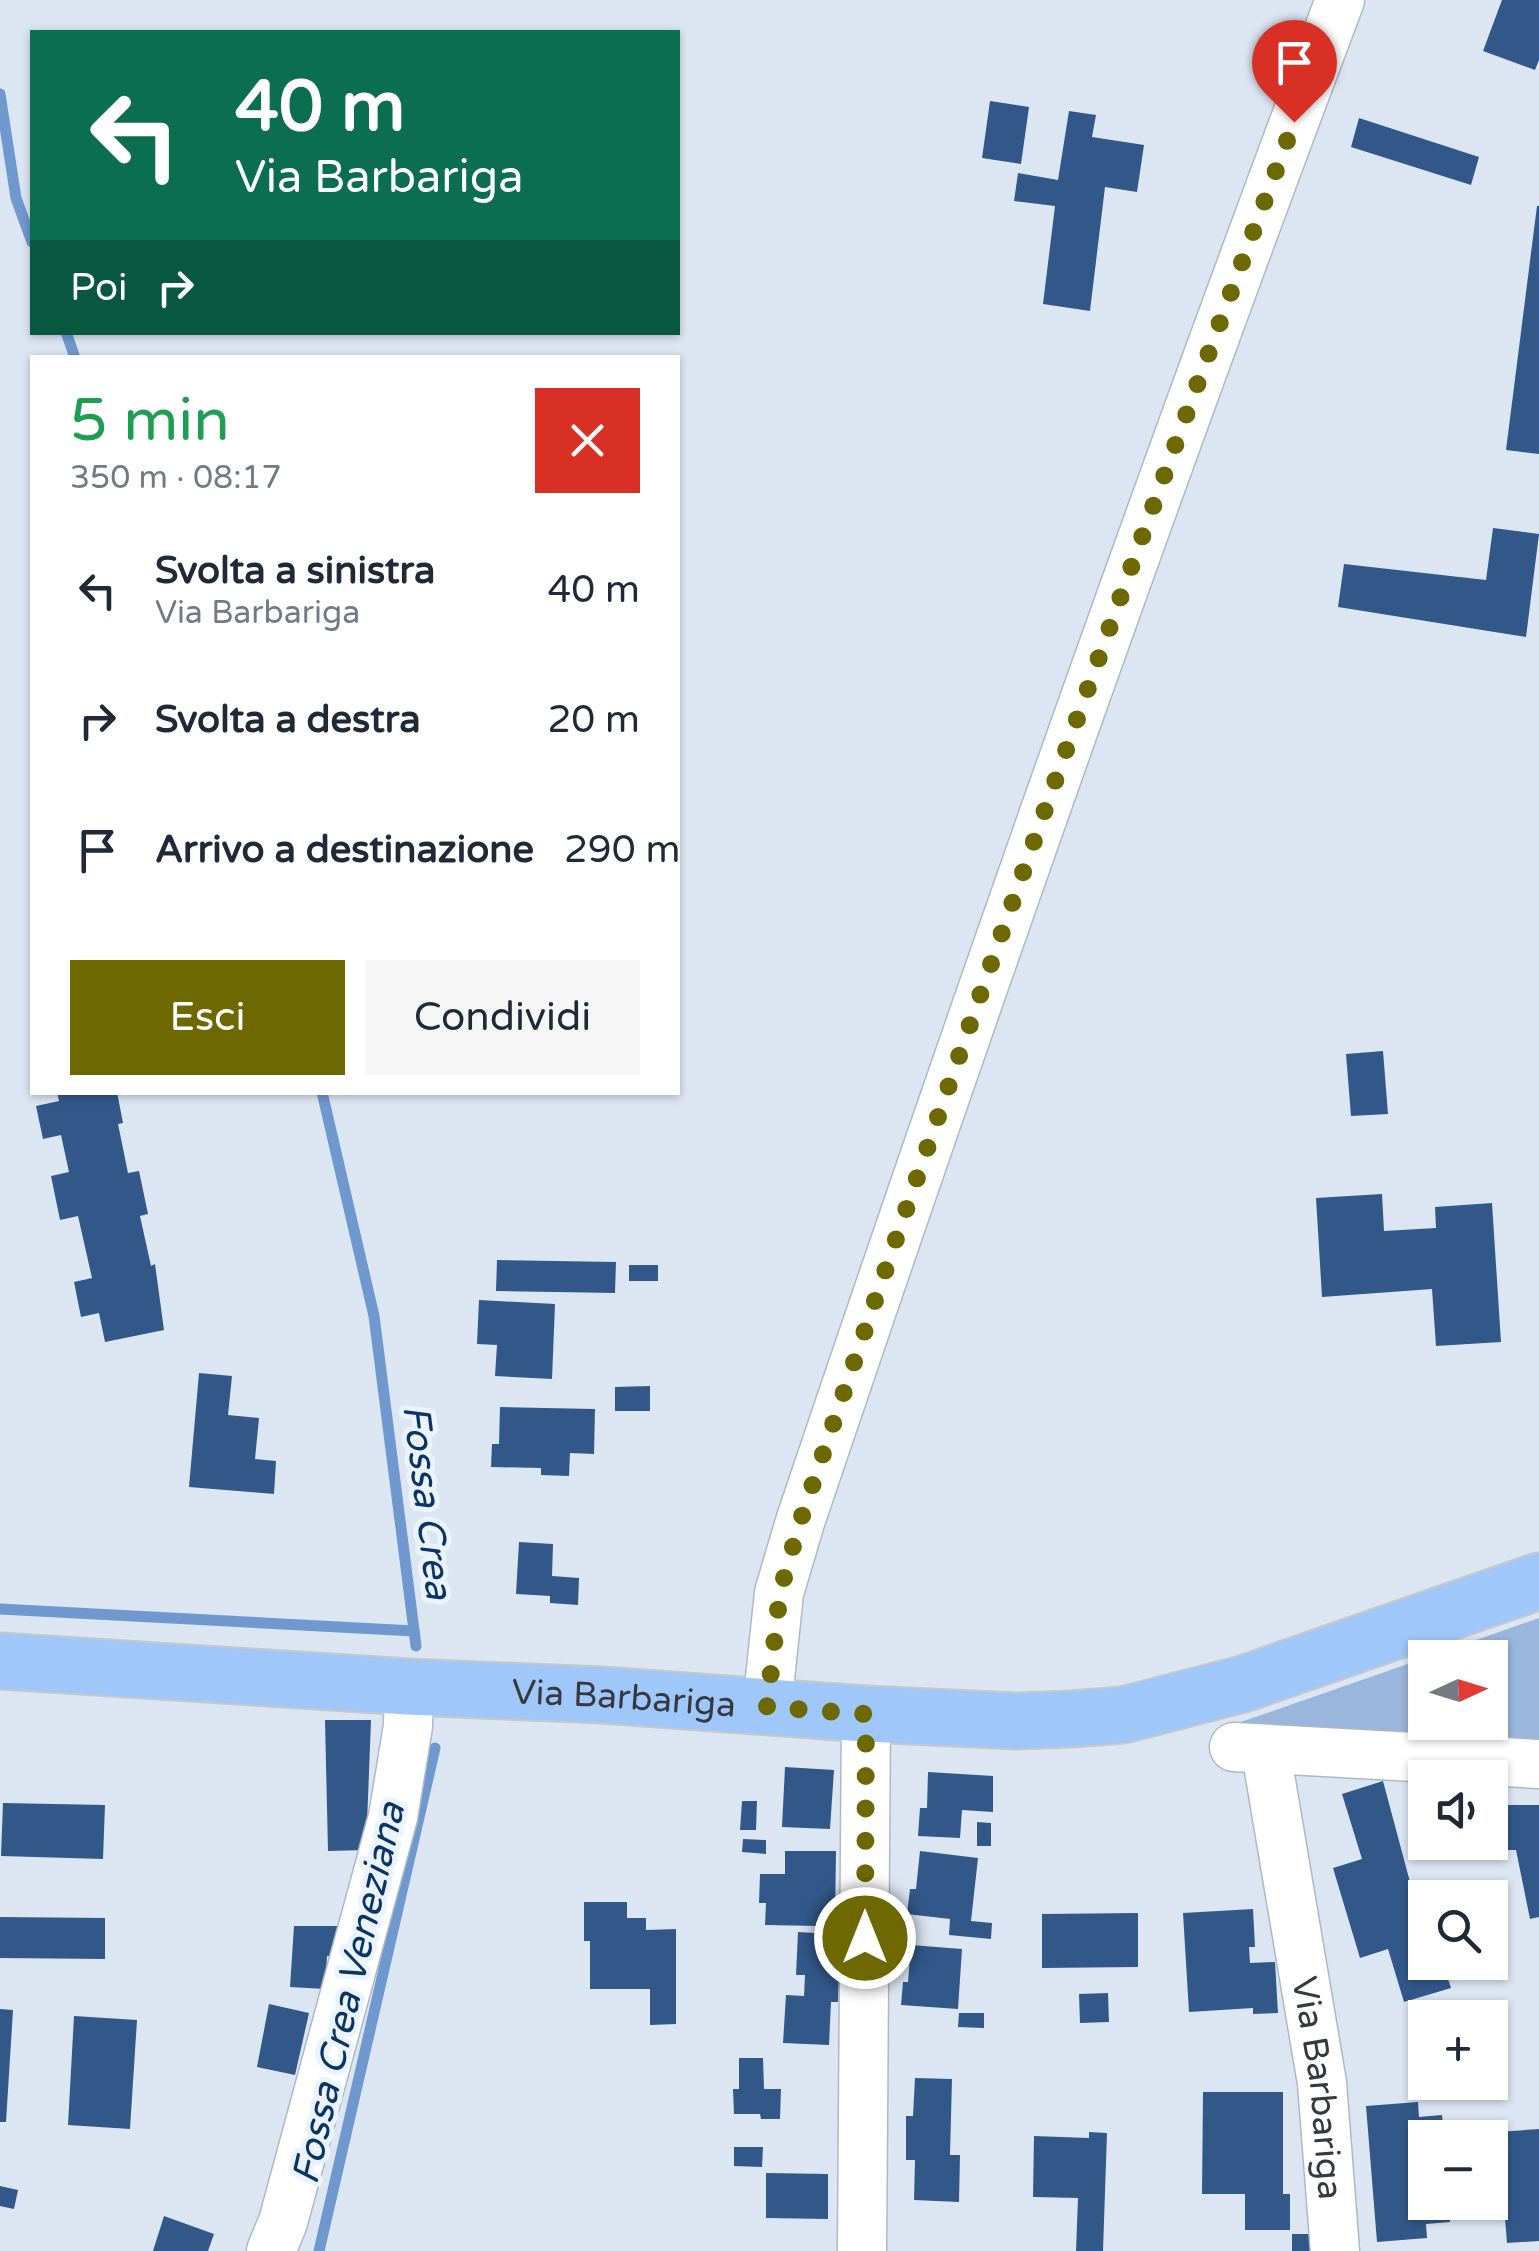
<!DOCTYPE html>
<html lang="it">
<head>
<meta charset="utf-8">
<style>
  body { margin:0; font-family:"Varela Round",sans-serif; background:#f6f6f7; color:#1f2937; height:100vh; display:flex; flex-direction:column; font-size:38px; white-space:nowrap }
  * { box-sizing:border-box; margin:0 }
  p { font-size:32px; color:#747a83 }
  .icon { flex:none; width:55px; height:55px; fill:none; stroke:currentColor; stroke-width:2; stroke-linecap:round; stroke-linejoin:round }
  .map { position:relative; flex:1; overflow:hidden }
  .details { position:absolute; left:30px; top:355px; width:650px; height:740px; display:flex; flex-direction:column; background:#fff; border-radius:0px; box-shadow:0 2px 8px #0004 }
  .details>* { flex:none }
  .hud { position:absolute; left:30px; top:30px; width:650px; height:305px; border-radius:0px; box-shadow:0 2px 8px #0004; background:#0b6e4f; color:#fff; overflow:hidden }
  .needle { width:65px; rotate:86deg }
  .buttons { position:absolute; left:1408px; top:1640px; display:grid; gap:20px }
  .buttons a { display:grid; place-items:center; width:100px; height:100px; border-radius:0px; background:#fff; box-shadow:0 2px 8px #0004; font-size:50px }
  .pin { position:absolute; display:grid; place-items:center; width:85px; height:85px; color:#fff; margin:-102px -42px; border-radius:50% 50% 50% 0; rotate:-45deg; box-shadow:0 0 10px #0007 }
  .pin .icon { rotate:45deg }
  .me { position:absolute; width:110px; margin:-55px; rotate:0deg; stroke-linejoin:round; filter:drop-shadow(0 0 8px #0008) }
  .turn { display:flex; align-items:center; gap:35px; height:210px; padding:0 40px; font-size:45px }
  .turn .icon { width:130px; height:130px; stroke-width:2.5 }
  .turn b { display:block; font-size:70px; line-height:85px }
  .then { display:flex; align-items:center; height:95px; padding:0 40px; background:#0003; gap:20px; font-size:38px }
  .round { display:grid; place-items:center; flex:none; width:105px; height:105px; border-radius:0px; background:#f6f6f7 }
  .headline { display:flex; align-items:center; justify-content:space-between; height:170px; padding:0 40px }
  h1 { font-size:60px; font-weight:600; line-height:75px; color:#1e9e55 }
  .button { display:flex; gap:20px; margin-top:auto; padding:20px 40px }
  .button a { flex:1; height:115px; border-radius:0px; background:#6e6800; color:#fff; font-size:40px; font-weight:600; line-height:115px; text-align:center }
  .button a+a { background:#f6f6f7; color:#1f2937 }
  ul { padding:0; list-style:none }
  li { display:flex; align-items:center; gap:30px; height:130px; padding:0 40px }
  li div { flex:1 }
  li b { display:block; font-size:38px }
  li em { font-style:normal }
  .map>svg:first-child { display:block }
  .green { fill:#9ab6dc }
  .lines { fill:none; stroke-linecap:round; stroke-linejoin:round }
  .stream { stroke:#6f98cf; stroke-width:11 }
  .building { fill:#32588a }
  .minor-casing { stroke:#afb9c5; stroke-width:51 }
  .major-casing { stroke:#c7c8ca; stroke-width:59 }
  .minor { stroke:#fff; stroke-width:48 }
  .major { stroke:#a0c7f9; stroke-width:55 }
  .route { stroke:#6e6800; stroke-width:18; stroke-dasharray:0 32.4 }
  .labels { text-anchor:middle; stroke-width:10; stroke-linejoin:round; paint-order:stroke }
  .street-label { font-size:35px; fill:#363a40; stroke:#ebf3fe }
  .water-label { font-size:38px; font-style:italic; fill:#0a3465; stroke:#ebf3fe }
</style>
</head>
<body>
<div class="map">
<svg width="1539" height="2251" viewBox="0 0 1539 2251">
  <rect width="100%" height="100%" fill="#dce6f3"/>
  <polygon class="green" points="1539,1618 1539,1746 1261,1733 1238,1723 1425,1658 1425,1722 1490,1722 1490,1658 1425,1658"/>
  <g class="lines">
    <g class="stream">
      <polyline points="0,94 16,198 32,242"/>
      <polyline points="66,332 75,358"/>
      <polyline points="322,1092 374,1316 416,1646"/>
      <polyline points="0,1609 414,1631"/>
      <polyline points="319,2251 435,1748"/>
    </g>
  </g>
  <g class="building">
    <polygon points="1502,0 1539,0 1539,60 1535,70 1483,51"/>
    <polygon points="990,101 1029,107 1021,164 982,158"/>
    <polygon points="1069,111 1096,115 1092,137 1144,145 1137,192 1105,187 1090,311 1043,304 1055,206 1014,201 1018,173 1058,180"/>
    <polygon points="1359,118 1479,157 1471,185 1351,147"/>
    <polygon points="1537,206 1539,206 1539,454 1506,450"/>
    <polygon points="1493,528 1539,534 1526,637 1338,607 1344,564 1486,580"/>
    <polygon points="1383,1051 1388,1114 1351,1116 1346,1054"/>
    <polygon points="57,1092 117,1092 123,1123 118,1124 128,1173 139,1171 148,1214 140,1216 151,1266 155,1264 164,1330 105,1342 99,1313 81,1317 74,1282 92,1278 78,1216 60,1220 51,1176 69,1172 61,1135 43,1139 36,1106 59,1101"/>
    <polygon points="1382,1194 1384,1231 1436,1228 1435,1207 1492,1203 1501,1342 1436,1346 1432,1289 1322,1297 1316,1198"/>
    <polygon points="497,1260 616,1262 615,1293 496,1291"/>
    <rect x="629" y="1265" width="29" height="16"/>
    <polygon points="479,1300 555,1304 552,1379 495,1376 497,1345 477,1344"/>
    <polygon points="199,1373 232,1376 228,1415 259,1418 255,1459 276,1461 274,1494 189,1487"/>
    <polygon points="650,1386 650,1411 615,1411 615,1387"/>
    <polygon points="500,1407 595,1409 594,1454 570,1453 569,1476 541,1475 541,1468 491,1467 492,1444 499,1444"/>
    <polygon points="519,1542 553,1544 552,1576 579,1578 578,1605 550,1603 550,1596 516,1594"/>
    <polygon points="325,1720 371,1720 366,1850 328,1851"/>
    <polygon points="785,1767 834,1770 830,1829 782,1827"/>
    <polygon points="928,1772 993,1776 993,1812 962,1810 960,1838 918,1836 920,1808 927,1808"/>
    <polygon points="1383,1781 1425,1938 1425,1962 1451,1962 1444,1966 1451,1988 1404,2002 1388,1949 1360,1958 1333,1868 1362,1859 1342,1794"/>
    <polygon points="742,1801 757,1801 756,1830 740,1830"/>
    <polygon points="3,1803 105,1805 103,1859 1,1856"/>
    <polygon points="1507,1805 1539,1805 1539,1917 1530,1919 1516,1850 1506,1850"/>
    <polygon points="977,1822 991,1823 991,1846 977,1846"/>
    <polygon points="743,1839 766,1840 766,1854 742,1852"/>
    <polygon points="785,1851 836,1851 835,1916 819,1916 819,1926 765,1925 766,1903 759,1903 760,1874 785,1874"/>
    <polygon points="920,1851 978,1858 971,1921 992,1923 991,1939 949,1935 950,1919 907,1914 910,1889 916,1889"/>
    <polygon points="584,1902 627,1902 627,1918 646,1918 646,1930 676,1929 676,2024 650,2025 650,1989 590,1989 590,1941 584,1941"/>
    <polygon points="1253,1909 1255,1947 1249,1947 1250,1963 1275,1962 1278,2013 1253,2014 1253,2008 1189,2012 1183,1913"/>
    <polygon points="1138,1913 1138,1967 1042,1968 1042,1914"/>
    <polygon points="0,1917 105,1918 105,1959 0,1958"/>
    <polygon points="294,1926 344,1926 341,1957 327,1956 325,1989 290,1987"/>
    <polygon points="798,1932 832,1934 832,1958 840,1958 838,2002 831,2002 829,2045 783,2043 786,1995 804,1996 805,1975 796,1975"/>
    <polygon points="911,1945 962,1949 958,2009 901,2005 903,1982 908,1982"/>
    <polygon points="1108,1993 1109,2022 1080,2023 1079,1994"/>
    <polygon points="269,2004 309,2013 295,2075 257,2067"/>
    <polygon points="0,2009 13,2010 6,2122 0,2122"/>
    <polygon points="959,2013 984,2013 984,2028 958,2027"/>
    <polygon points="74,2016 137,2020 130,2129 68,2125"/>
    <polygon points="739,2058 763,2058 764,2089 781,2089 780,2119 761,2119 760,2114 734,2114 733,2089 739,2089"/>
    <polygon points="915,2078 952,2079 950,2155 960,2155 959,2202 914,2200 915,2160 906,2160 906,2116 913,2116"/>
    <polygon points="1203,2092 1283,2092 1283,2194 1290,2194 1290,2230 1245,2230 1245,2194 1202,2194"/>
    <polygon points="1418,2102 1419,2117 1442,2115 1444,2138 1425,2138 1425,2202 1449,2202 1450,2222 1426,2224 1427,2238 1377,2242 1366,2106"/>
    <polygon points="1539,2129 1539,2241 1507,2243 1498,2132"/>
    <polygon points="1089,2132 1107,2133 1103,2251 1076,2251 1078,2198 1033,2197 1034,2136 1089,2138"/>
    <polygon points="734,2147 763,2147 762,2167 734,2166"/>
    <polygon points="766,2173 828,2174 828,2219 766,2218"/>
    <polygon points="0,2186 18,2190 14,2209 0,2206"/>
    <polygon points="164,2216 214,2234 208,2251 153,2251"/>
    <rect x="1292" y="2234" width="24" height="17"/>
  </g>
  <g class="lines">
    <defs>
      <g id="minor">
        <path d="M 767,1707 L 779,1593 L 800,1522 C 972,1012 1150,504 1340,0"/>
        <polyline points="1234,1747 1539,1764"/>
        <path id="s1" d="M 1268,1750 L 1268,1764 L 1322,2083 L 1335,2251"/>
        <polyline points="271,2251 283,2222 393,1817 408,1726 409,1687"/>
        <polyline points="862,2251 866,1714"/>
      </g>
      <g id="major">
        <path id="s2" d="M 0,1661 L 409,1687 L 602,1695 L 866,1714 L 1016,1721 L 1071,1719 L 1123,1715 L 1243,1684 L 1539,1581"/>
      </g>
    </defs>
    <use href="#minor" class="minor-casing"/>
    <use href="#major" class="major-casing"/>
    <use href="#minor" class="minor"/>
    <use href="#major" class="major"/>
  </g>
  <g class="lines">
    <path class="route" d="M 865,1938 L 866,1714 L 767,1707 L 780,1592 L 800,1522 C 958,1053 1121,586 1294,122"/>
  </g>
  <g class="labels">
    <g class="street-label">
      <text dy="12" stroke="none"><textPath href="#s2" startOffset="625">Via Barbariga</textPath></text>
      <text dy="12" stroke="none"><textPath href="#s1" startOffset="342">Via Barbariga</textPath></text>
    </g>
    <g class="water-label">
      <text transform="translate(428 1502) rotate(83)" y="13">Fossa Crea</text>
      <text transform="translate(348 1993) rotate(-77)" y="13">Fossa Crea Veneziana</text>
    </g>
  </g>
</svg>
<div class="buttons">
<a><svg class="needle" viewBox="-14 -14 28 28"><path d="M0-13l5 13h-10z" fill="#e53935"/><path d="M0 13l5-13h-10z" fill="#747a83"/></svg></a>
<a><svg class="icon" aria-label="sound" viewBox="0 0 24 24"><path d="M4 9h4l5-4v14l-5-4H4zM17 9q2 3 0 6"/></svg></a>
<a><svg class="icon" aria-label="search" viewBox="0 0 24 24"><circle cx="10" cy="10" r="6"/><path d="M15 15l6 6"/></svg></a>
<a>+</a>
<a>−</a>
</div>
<div class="pin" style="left:1294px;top:122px;background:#d93025"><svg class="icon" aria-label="arrive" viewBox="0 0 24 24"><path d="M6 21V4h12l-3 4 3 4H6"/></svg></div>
<svg class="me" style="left:865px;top:1938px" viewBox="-20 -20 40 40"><circle r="17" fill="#6e6800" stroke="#fff" stroke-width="3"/><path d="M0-11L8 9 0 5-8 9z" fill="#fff"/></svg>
<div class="hud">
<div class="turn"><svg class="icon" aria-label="left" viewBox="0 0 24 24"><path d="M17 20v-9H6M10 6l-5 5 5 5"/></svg><div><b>40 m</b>Via Barbariga</div></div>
<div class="then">Poi<svg class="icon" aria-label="right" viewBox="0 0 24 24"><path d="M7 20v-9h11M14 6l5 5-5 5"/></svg></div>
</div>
<section class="details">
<div class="headline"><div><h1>5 min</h1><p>350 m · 08:17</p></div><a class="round" style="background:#d93025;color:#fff"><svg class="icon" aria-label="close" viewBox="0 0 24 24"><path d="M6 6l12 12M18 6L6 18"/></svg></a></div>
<ul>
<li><svg class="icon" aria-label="left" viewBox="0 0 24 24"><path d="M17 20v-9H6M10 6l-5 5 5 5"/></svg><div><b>Svolta a sinistra</b><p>Via Barbariga</p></div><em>40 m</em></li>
<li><svg class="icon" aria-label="right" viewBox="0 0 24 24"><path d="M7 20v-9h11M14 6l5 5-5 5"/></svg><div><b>Svolta a destra</b></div><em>20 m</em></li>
<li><svg class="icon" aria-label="arrive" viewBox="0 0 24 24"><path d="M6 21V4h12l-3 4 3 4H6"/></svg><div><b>Arrivo a destinazione</b></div><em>290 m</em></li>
</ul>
<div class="button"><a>Esci</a><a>Condividi</a></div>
</section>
</div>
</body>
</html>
